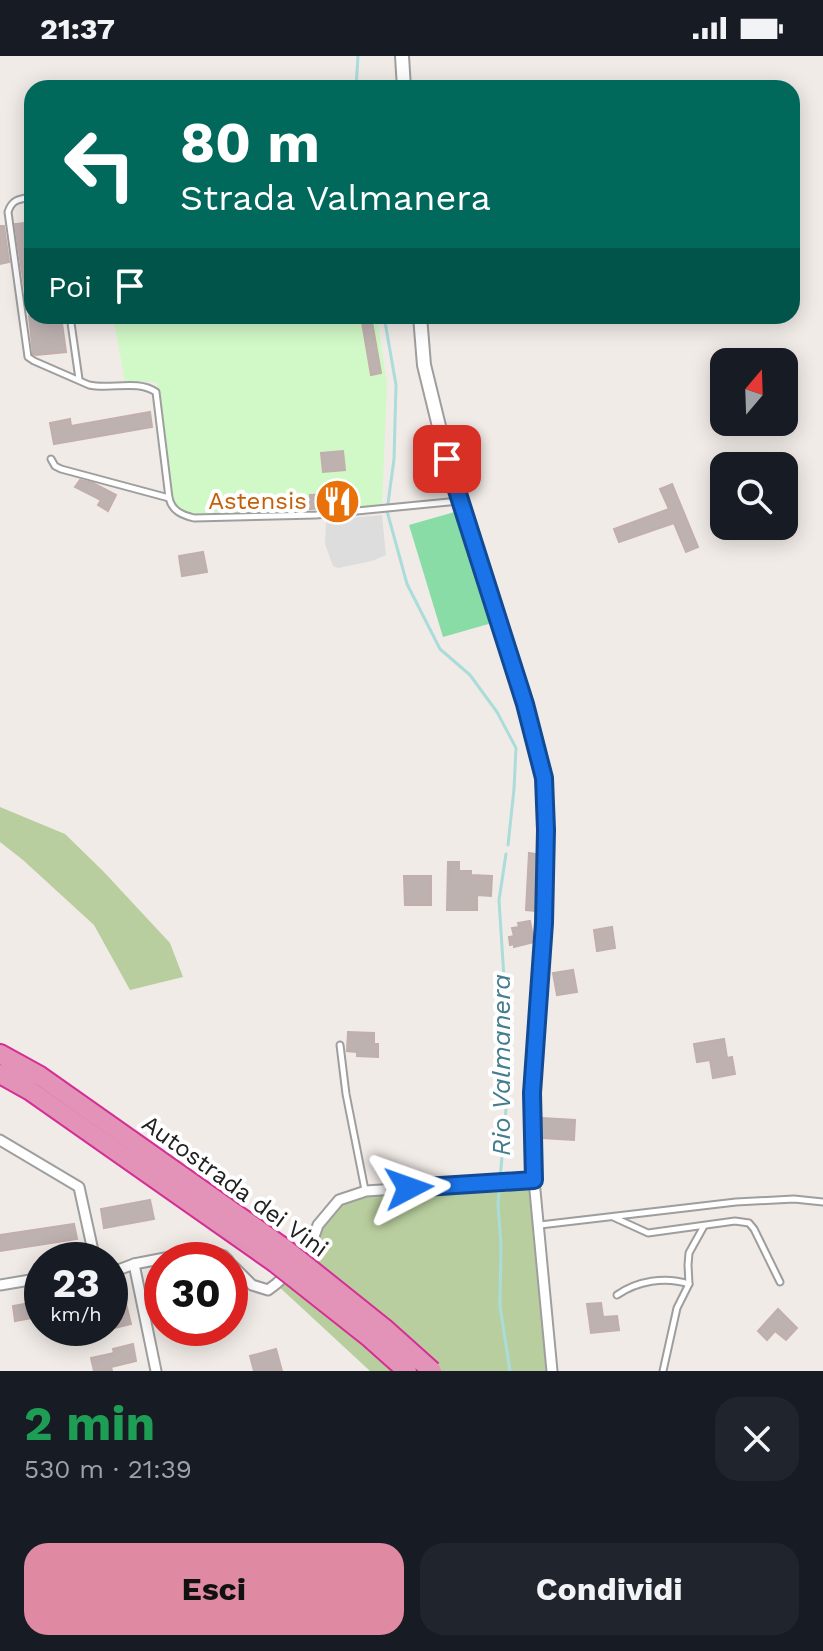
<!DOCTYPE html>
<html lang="it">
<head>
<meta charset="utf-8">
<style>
  body { margin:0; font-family:"Work Sans",sans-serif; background:#20242c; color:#f1f3f6; height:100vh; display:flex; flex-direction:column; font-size:30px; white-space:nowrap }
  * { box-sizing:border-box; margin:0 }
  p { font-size:26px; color:#9ea1a6 }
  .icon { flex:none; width:44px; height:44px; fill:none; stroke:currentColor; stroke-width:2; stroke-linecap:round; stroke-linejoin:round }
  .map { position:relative; height:1315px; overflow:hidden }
  .details { display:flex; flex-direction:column; background:#171b24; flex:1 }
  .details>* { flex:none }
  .top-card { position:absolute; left:24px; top:24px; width:776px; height:244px; border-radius:24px; box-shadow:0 4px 20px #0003; background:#00695c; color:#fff; overflow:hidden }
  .needle { width:52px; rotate:19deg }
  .buttons { position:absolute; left:710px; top:292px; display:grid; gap:16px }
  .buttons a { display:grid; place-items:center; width:88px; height:88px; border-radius:16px; background:#171b24; box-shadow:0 4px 20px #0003; font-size:40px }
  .speed { position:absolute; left:24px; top:1186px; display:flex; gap:16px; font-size:40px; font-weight:700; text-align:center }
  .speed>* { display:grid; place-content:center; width:104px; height:104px; border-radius:50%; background:#171b24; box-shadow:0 4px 20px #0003; line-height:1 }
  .speed small { font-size:20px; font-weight:400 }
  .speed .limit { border:12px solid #d22; background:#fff; color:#111 }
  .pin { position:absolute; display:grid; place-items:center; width:68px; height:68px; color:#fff; margin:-34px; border-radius:16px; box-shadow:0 4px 12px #0006 }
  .me { position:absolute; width:88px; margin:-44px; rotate:86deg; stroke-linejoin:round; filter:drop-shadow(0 0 6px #0008) }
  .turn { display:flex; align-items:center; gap:28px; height:168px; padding:0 24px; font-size:36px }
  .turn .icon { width:104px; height:104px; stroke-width:2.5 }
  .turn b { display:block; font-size:56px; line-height:68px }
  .then { display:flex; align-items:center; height:76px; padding:0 24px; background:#0003; gap:16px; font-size:30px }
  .round { display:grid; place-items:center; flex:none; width:84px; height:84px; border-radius:24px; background:#20242c }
  .overview { display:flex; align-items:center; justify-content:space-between; height:136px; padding:0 24px }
  h1 { font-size:48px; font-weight:700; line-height:60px; color:#1e9e55 }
  .cta { display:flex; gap:16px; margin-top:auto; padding:16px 24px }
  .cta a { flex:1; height:92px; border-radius:24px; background:#df89a2; color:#111; font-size:32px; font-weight:700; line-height:92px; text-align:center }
  .cta a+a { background:#20242c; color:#f1f3f6 }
  .status { display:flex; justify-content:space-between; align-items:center; height:56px; padding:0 40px; background:#171b24; direction:ltr }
  .status svg { height:22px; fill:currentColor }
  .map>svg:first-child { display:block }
  .forest { fill:#b9ce9e }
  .park { fill:#d1f8c7 }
  .pitch { fill:#89dca6 }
  .parking { fill:#ddd }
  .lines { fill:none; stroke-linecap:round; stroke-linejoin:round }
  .stream { stroke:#aadcda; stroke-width:3 }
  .building { fill:#beb2b1; stroke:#c2aeaa; stroke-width:2 }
  .service-casing { stroke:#9e9e9e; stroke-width:9 }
  .minor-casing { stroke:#9e9e9e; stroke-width:13 }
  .tertiary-casing { stroke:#9e9e9e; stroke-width:16 }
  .motorway-casing { stroke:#d52e94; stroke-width:22 }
  .service { stroke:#fff; stroke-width:5 }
  .minor { stroke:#fff; stroke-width:9 }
  .tertiary { stroke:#fff; stroke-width:12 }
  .motorway { stroke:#e493b8; stroke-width:18 }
  .motorway-bridge-casing { stroke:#d52e94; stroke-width:22; stroke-linecap:butt }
  .motorway-bridge { stroke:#e493b8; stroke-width:18 }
  .route-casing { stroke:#114b97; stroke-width:20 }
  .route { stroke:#1a73e8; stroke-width:14 }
  .labels { text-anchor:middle; stroke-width:8; stroke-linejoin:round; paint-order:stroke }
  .food-label { font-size:24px; fill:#c56008; stroke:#fff; text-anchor:end }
  .street-label { font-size:24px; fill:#212121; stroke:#fff }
  .water-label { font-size:26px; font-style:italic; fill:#437d8e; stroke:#fff }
</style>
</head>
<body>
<div class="status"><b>21:37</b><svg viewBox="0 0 49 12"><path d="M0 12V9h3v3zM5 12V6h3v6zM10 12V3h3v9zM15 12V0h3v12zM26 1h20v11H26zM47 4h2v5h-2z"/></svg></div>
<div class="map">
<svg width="823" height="1315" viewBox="0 0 823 1315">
  <rect width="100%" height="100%" fill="#f1ebe7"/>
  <g class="forest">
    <polygon points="0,751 65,778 103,815 170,887 183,921 130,934 94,869 23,804 0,786"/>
    <polygon points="534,1124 552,1315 370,1315 276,1228 309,1195 318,1169 339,1144 366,1135"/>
  </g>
  <polygon class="park" points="113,260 377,260 387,328 382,451 195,459 183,456 172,447 157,326 125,326"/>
  <polygon class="pitch" points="458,455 492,567 443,581 409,469"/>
  <polygon class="parking" points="382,459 386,499 372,505 338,512 333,510 325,488 326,464"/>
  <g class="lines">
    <g class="stream">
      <polyline points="356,32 358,0"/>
      <polyline points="384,260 396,329 394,403 387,455 407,528 440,593 470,619 497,656 516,692 514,733 508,789"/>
      <polyline points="506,798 499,844 508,985 507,1041 498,1148 501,1189 500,1250 510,1315"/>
    </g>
  </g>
  <g class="building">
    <polygon points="32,166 32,242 26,242 15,168"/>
    <polygon points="0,170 4,170 9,206 0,208"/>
    <polygon points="29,260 61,260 66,296 36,299 33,298"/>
    <polygon points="361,260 371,260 381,317 371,319"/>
    <polygon points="150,356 152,371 54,388 50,367 70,363 71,370"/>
    <polygon points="343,395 345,414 323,416 321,397"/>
    <polygon points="80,424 93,427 116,439 108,455 98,449 101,444 75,431"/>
    <polygon points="672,428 698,491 686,496 674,467 619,486 614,473 669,453 660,433"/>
    <polygon points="335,438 335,452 310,453 310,439"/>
    <polygon points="203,496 207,516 182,520 179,500"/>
    <polygon points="529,797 536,798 535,855 526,854"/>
    <polygon points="448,806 459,806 459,815 471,815 471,819 492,820 491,840 477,839 477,854 447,854"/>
    <polygon points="404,820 431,820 431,849 405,849"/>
    <polygon points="530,865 534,886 514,891 514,888 510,889 509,881 514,880 512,872 519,871 518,867"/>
    <polygon points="612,871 615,892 597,895 594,874"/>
    <polygon points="573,914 577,936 557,939 553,917"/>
    <polygon points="348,976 374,977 374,988 378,988 378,1001 357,1000 357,996 347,995"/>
    <polygon points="724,983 727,1002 732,1001 735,1018 713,1022 710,1004 697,1006 694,988"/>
    <polygon points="542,1062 575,1064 574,1084 542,1082"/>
    <polygon points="150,1144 154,1163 104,1172 101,1153"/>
    <polygon points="74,1168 77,1183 0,1195 0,1179"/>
    <polygon points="30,1247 32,1262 15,1265 13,1250"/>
    <polygon points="601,1247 603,1261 617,1260 619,1274 591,1277 587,1248"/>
    <polygon points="126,1248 131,1268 110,1273 110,1252"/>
    <polygon points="778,1253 797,1272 786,1284 775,1275 767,1284 758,1275"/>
    <polygon points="133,1288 136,1305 111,1311 112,1315 94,1315 91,1302 114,1297 113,1293"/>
    <polygon points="276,1293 282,1315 254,1315 250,1300"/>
  </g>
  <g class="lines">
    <defs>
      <g id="service">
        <path d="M 32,141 C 20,143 12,143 8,156 L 28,301 L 34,305 L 89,329 C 111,334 137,323 156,336 L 169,442 C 172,455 182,459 194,462 L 316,459 L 459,445"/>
        <polyline points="70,260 79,323"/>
        <polyline points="51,403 55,410 61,413 169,442"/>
        <polyline points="340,989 346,1038 365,1134"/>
        <polyline points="613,1161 648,1177 735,1165 749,1167 754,1173 780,1226"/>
        <polyline points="540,1169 736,1146 794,1143 823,1146"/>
        <path d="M 617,1239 C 637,1225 665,1220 689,1228"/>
        <polyline points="663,1315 677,1252 689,1228 688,1209 689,1197 704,1170"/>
      </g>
      <g id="minor">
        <polyline points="0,1084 79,1131 95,1204"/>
        <polyline points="298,1206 309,1195 318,1169 339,1144 366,1135 534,1124 552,1315"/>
        <polyline points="230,1207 252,1229 268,1234 276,1228 288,1217"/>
        <polyline points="134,1208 156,1315"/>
        <polyline points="110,1217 134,1208 206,1194 224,1200 228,1204"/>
        <polyline points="0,1229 42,1222"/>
      </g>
      <g id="tertiary">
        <polyline points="402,0 404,32"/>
        <polyline points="420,260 424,309 447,403 525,648 544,722 546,774 544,867 532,1037 534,1124"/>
      </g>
      <g id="motorway">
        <polyline points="0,998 40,1020 284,1192"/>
        <polyline points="0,1018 29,1034 274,1206"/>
      </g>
    </defs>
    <use href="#service" class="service-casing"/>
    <use href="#minor" class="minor-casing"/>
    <use href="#tertiary" class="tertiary-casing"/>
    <use href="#motorway" class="motorway-casing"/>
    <use href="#service" class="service"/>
    <use href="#minor" class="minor"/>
    <use href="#tertiary" class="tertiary"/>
    <use href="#motorway" class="motorway"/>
    <defs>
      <g id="motorway-bridge">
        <polyline points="284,1192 384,1272 432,1315"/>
        <polyline points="274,1206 370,1282 407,1315"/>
      </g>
    </defs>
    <use href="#motorway-bridge" class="motorway-bridge-casing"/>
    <use href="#motorway-bridge" class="motorway-bridge"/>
  </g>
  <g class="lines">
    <defs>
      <polyline id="route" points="409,1132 534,1124 532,1037 544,867 546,774 544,722 525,648 447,403"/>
    </defs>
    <use href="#route" class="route-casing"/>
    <use href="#route" class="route"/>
  </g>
  <defs>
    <symbol id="restaurant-disc" viewBox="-11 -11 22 22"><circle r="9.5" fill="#e8710a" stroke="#fff"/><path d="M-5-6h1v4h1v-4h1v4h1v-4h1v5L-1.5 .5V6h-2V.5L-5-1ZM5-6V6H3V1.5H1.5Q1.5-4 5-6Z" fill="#fff"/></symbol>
  </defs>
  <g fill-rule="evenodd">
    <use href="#restaurant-disc" x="312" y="420" width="51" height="51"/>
  </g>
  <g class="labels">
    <g class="food-label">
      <text x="307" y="453">Astensis</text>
    </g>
    <g class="street-label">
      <text transform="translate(235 1130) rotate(36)" y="8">Autostrada dei Vini</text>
    </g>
    <g class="water-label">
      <text transform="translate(501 1009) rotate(-90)" y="9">Rio Valmanera</text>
    </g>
  </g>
</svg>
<div class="buttons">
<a><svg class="needle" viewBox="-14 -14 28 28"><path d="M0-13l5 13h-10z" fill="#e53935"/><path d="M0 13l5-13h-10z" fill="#9ea1a6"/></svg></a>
<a><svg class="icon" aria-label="search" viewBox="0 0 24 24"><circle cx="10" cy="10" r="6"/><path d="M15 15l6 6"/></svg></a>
</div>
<div class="speed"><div>23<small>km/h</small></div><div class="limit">30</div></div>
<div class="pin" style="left:447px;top:403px;background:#d93025"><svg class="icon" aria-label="arrive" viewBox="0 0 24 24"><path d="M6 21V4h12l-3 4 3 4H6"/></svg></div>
<svg class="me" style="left:409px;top:1132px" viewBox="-20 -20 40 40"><path d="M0-17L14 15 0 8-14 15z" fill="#1a73e8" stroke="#fff" stroke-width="4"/></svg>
<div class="top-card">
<div class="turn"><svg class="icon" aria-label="left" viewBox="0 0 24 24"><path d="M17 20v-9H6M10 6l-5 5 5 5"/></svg><div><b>80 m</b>Strada Valmanera</div></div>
<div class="then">Poi<svg class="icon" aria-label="arrive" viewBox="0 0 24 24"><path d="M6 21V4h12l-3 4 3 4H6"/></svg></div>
</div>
</div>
<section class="details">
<div class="overview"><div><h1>2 min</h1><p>530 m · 21:39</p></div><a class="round"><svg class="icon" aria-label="close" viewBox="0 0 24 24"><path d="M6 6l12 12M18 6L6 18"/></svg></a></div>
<div class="cta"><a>Esci</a><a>Condividi</a></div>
</section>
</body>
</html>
